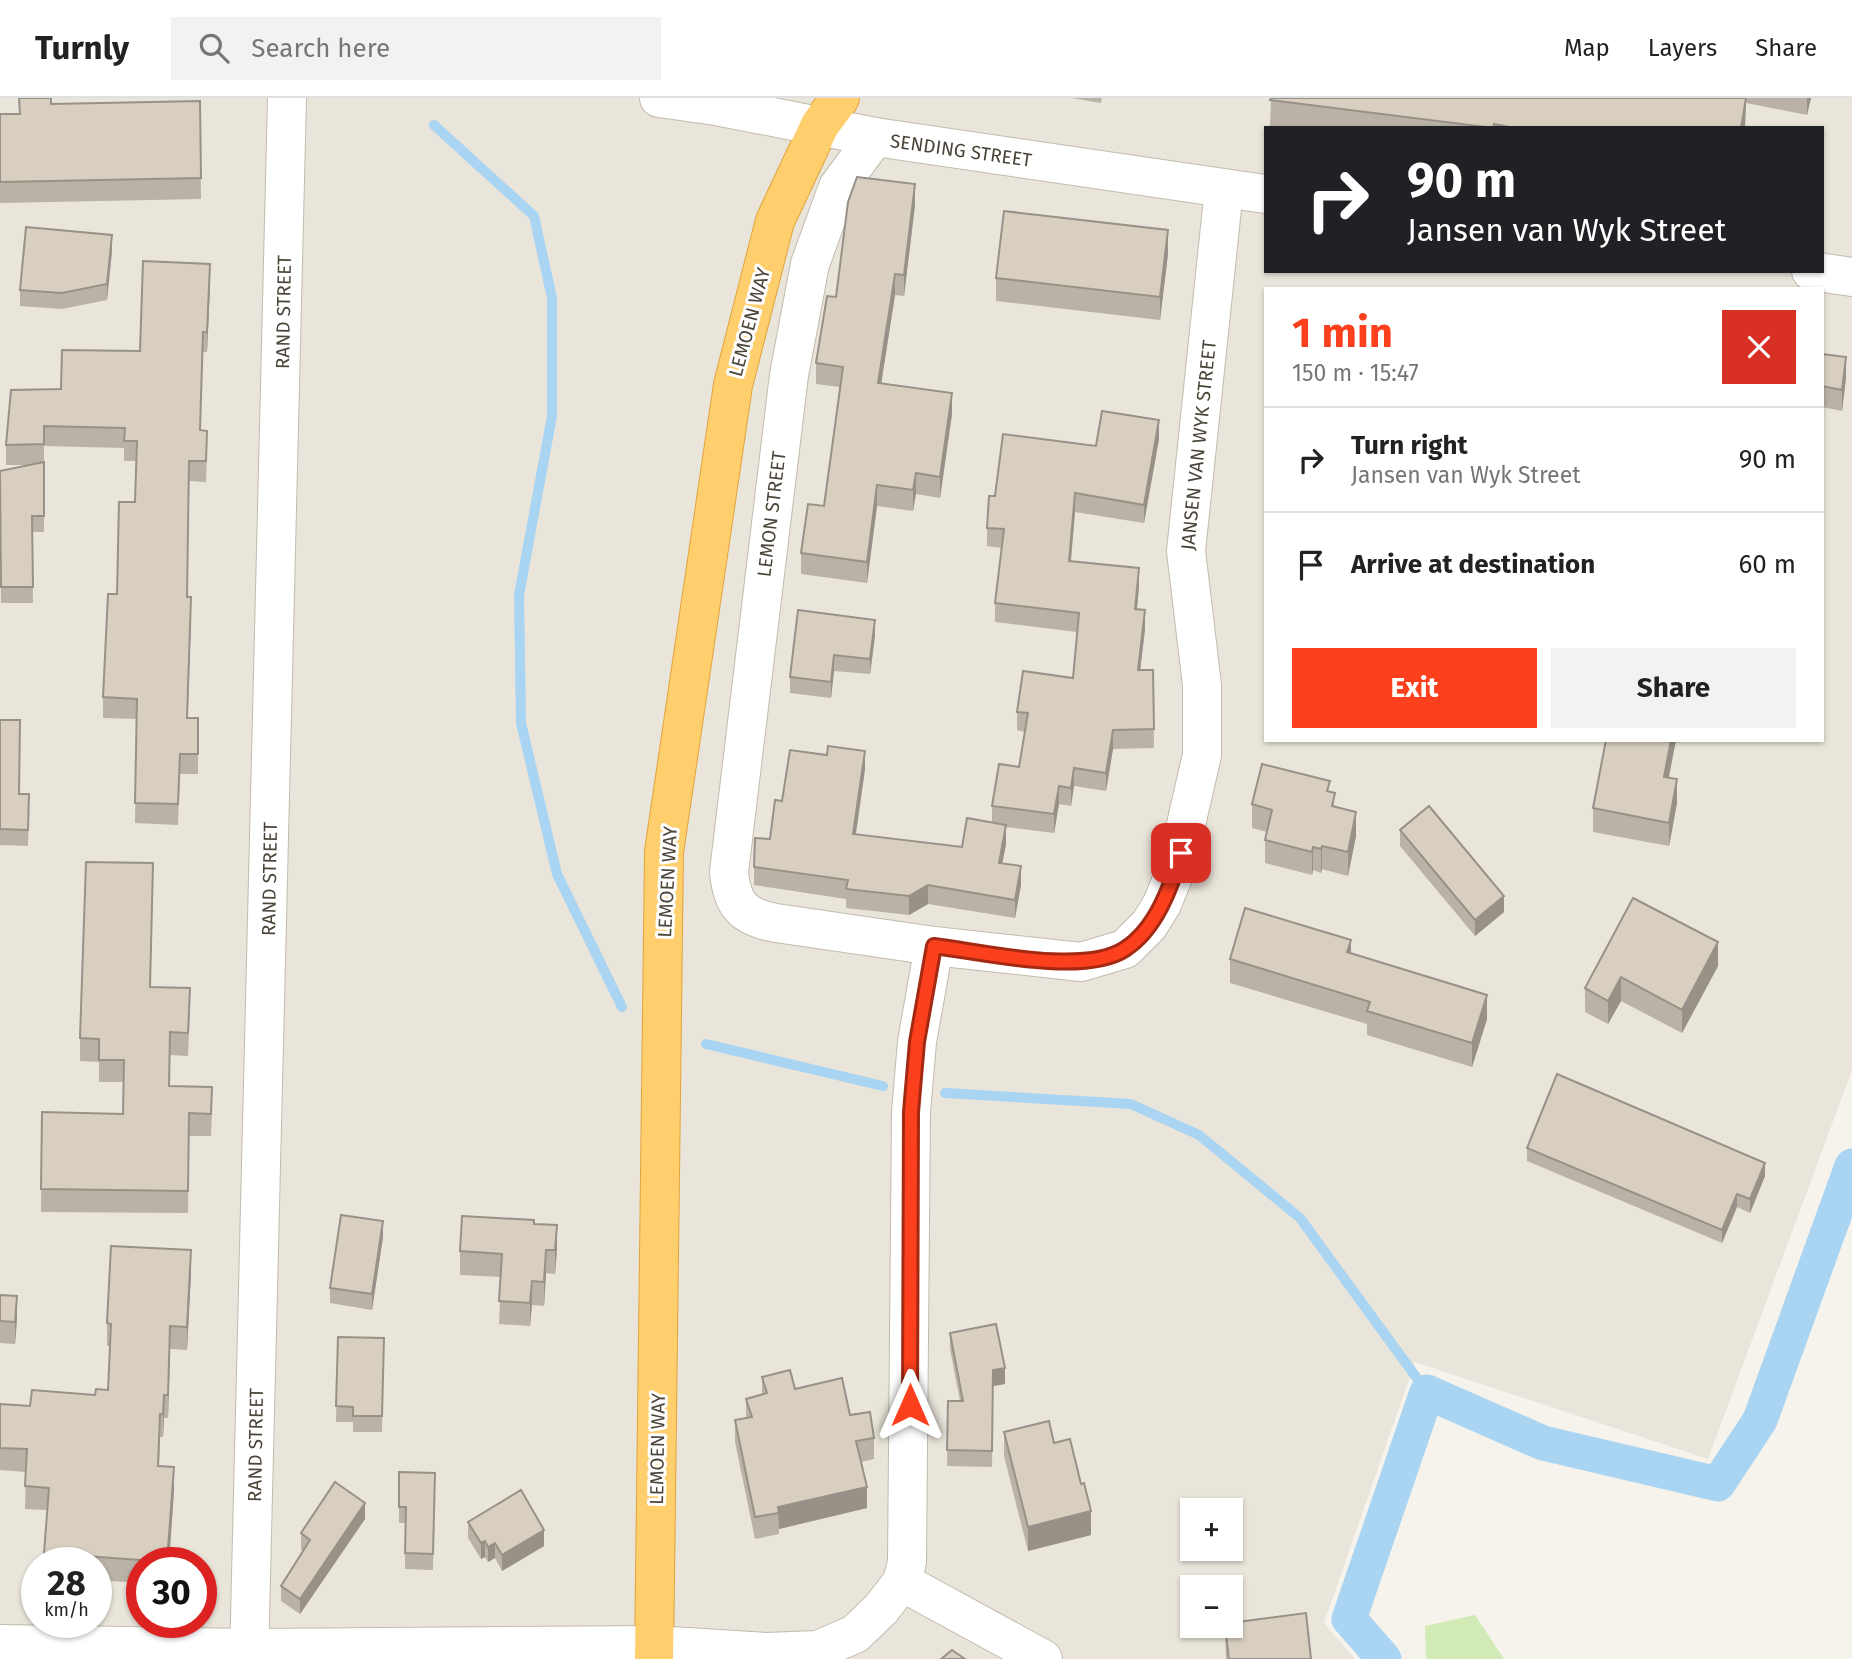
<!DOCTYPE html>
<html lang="en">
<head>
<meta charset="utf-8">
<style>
  body { margin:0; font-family:"Fira Sans",sans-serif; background:#f2f2f2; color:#222; height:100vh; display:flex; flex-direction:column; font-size:26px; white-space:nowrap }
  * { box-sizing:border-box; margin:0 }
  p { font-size:23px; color:#767676 }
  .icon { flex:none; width:38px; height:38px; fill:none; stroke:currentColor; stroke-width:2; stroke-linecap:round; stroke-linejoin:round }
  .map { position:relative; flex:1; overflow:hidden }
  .details { position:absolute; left:1264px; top:189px; width:560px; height:455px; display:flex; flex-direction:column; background:#fff; border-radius:0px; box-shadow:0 2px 5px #0004 }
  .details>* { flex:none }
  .banner { position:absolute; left:1264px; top:28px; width:560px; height:147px; border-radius:0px; box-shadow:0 2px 5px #0004; background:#202124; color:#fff; overflow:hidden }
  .controls { position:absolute; left:1180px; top:1400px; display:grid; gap:14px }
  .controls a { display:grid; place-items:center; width:63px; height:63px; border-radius:0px; background:#fff; box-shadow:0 2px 5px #0004; font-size:35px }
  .speed { position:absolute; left:21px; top:1449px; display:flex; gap:14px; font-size:35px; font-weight:700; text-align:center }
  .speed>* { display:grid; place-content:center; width:91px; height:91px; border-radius:50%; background:#fff; box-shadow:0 2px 5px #0004; line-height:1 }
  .speed small { font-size:18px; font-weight:400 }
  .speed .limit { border:10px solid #d22; background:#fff; color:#111 }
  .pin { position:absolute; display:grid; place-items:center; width:60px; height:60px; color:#fff; margin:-30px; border-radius:14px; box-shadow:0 4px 10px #0006 }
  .me { position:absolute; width:77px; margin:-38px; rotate:0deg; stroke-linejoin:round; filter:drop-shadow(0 0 5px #0008) }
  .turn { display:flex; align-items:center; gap:24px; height:147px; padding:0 28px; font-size:32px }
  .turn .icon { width:91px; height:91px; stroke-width:2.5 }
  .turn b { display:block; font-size:49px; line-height:60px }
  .round { display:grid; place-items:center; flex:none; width:74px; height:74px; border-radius:0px; background:#f2f2f2 }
  .head { display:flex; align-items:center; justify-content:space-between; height:119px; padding:0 28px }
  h1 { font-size:42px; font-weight:700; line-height:52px; color:#fc3f1d }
  .button { display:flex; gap:14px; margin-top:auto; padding:14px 28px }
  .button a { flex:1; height:80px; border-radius:0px; background:#fc3f1d; color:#fff; font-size:28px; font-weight:700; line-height:80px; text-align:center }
  .button a+a { background:#f2f2f2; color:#222 }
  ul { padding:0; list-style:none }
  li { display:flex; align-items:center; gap:21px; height:105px; padding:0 28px; border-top:2px solid #e0e0e0 }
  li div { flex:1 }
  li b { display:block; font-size:26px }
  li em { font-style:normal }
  header { display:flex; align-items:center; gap:42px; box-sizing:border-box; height:98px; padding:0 35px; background:#fff; border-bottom:2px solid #e0e0e0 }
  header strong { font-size:33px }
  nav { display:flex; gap:38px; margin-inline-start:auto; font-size:24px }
  .search { width:490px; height:63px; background:#f2f2f2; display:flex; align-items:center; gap:18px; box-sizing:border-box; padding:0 24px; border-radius:0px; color:#767676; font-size:26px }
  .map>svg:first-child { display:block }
  .residential { fill:#eae5da; fill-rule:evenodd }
  .green { fill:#d2eab5 }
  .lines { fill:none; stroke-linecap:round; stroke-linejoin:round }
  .stream { stroke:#a9d4f2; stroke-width:10 }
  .canal { stroke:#a9d4f2; stroke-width:35 }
  .minor-casing { stroke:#c2bbae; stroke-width:40 }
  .highway-casing { stroke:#e0a43c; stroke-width:40 }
  .minor { stroke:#fff; stroke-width:38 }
  .highway { stroke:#ffcf6e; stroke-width:38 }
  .wall { fill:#bab2a6 }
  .shaded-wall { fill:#979187 }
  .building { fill:#d8cfc1; stroke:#979187; stroke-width:2 }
  .route-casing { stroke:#a42913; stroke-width:18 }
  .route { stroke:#fc3f1d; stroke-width:12 }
  .labels { text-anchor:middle; stroke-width:6; stroke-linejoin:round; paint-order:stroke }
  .street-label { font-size:19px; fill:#4b4439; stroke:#fff }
</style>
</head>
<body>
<header>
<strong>Turnly</strong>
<div class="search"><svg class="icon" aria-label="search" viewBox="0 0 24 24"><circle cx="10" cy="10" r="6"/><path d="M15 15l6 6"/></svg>Search here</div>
<nav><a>Map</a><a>Layers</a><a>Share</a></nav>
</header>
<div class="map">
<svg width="1852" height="1561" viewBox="0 0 1852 1561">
  <rect width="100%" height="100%" fill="#f6f3ec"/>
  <path class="residential" d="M 0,0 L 1852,0 L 1852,972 L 1708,1361 L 1415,1264 L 1324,1525 L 1355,1561 L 0,1561 ZM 1265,30 L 1822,30 L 1822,173 L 1265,173 ZM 1265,191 L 1822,191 L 1822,642 L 1265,642 ZM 1192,1412 L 1230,1412 L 1230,1451 L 1192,1451 ZM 37,1465 L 96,1465 L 96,1524 L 37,1524 ZM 142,1465 L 201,1465 L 201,1524 L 142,1524 ZM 1192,1489 L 1230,1489 L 1230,1528 L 1192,1528 Z"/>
  <polygon class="green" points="1475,1517 1504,1561 1426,1561 1425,1528"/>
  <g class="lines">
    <g class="stream">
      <polyline points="434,27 534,118 552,200 552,318 519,497 521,625 557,776 622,909"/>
      <polyline points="706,946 883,988"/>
      <polyline points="945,995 1131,1006 1199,1037 1300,1120 1427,1294"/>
    </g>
    <polyline class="canal" points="1384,1561 1349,1521 1427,1294 1543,1345 1718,1386 1760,1322 1852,1068"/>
    <defs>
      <g id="minor">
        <polyline points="659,0 716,8 875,39 1265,96"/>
        <path d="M 875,39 L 838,89 L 810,166 L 789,277 L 729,774 C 732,807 743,819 776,825 L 934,848 L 1081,864 L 1125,851 L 1149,827 L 1162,806 L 1175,774 L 1202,657 L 1202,587 L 1186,453 L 1224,91"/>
        <polyline points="1811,173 1852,179"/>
        <polyline points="902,1484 1043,1561"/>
        <polyline points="0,1546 250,1550 655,1547 766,1554 818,1552 855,1536 881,1511 902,1484 907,1464 911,1014 917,944 934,848"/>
        <polyline points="249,1561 287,0"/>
      </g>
      <polyline id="highway" points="654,1561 664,754 733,287 775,123 820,27 840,0"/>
    </defs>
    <use href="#minor" class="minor-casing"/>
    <use href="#highway" class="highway-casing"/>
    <use href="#minor" class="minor"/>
    <use href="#highway" class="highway"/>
  </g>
  <g class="wall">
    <polygon points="19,0 51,6 200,3 201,101 0,105 0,16 19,16"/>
    <polygon points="1071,0 1102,0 1101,5"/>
    <polygon points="1271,0 1811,0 1807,17 1746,5 1745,30 1280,30 1270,29"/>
    <polygon points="915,107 904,198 895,197 881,286 952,316 940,400 916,396 913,413 877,408 867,485 801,476 801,455 824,408 840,289 816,286 816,265 836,199"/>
    <polygon points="112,153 107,202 62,211 20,208 20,192"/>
    <polygon points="1168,156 1160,222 996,203 996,180"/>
    <polygon points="210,186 207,254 203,254 200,332 207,353 206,384 189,383 187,499 191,519 187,620 198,620 198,676 180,676 178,727 135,725 137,621 103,620 103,599 117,496 135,404 136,363 124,363 124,350 44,348 44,434 32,434 33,505 1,505 0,373 31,367 6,367 6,347 61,291 140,253"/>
    <polygon points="1822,256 1846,280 1842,313 1822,309"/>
    <polygon points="1159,341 1144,425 1075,414 1071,463 1139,489 1137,511 1145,531 1140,572 1153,572 1154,650 1113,651 1106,693 1074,688 1071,708 1059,706 1054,735 1006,729 1006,746 1002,765 1021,787 1015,820 928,806 909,817 846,810 846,801 754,787 754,769 770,741 782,703 865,671 856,736 962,749 992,725 992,708 1019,669 1025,634 1017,632 1017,614 1073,580 1077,534 995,524 995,505 1002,450 987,448 987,430 995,398 1096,348"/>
    <polygon points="875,538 870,576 834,573 831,600 790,595 790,579"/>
    <polygon points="0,622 20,696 29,712 28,748 0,747"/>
    <polygon points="1606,642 1676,642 1669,680 1677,705 1669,748 1593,734 1593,710"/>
    <polygon points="1330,694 1335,709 1356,738 1348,778 1322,771 1321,775 1313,772 1312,777 1265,765 1265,742 1267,734 1252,730 1252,706"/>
    <polygon points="1400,732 1504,814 1475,838 1400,748"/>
    <polygon points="1633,800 1718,868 1682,935 1621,903 1608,926 1585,914 1585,890"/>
    <polygon points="1351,855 1487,921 1472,969 1367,937 1367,926 1230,885 1230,861"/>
    <polygon points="151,889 190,913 188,958 170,957 170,988 212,1012 211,1038 189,1038 188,1115 41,1114 42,1014 123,1016 124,984 99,984 99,964 80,963 80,940"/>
    <polygon points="1527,1050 1765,1078 1750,1115 1737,1109 1722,1145 1527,1063"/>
    <polygon points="534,1126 557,1151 555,1176 546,1175 544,1208 532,1207 530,1228 499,1226 501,1179 460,1177 460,1153"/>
    <polygon points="383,1139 372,1212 330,1205 330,1190"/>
    <polygon points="191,1175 187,1252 170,1251 168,1320 164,1320 163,1339 160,1339 159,1368 174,1392 169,1465 142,1465 142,1485 96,1482 96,1465 44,1465 47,1412 25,1411 26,1374 0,1372 0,1306 30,1308 95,1297 108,1292 110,1248 107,1248 107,1225"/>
    <polygon points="0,1197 17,1221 15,1246 0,1245"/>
    <polygon points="950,1235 1005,1286 993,1288 992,1369 947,1368 948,1303 960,1303 950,1251"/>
    <polygon points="338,1239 384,1240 382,1334 353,1334 353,1324 336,1324"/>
    <polygon points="762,1279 795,1291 850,1317 874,1340 874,1361 861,1364 867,1410 779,1431 779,1436 755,1441 735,1344 735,1322 746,1320 746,1301 762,1297"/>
    <polygon points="1004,1334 1054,1345 1081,1386 1091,1437 1028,1453 1004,1358"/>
    <polygon points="399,1374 435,1375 433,1472 405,1471 405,1425 399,1425"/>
    <polygon points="365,1421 300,1516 281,1503 281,1488 303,1453 301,1451 301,1435"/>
    <polygon points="468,1424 544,1448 502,1473 495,1460 488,1464 485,1459 481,1461 468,1440"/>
    <polygon points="1225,1528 1311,1561 1226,1561"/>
  </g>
  <g class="shaded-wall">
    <polygon points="1746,0 1745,30 1741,30"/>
    <polygon points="1807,0 1811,0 1807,17"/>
    <polygon points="915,86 915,107 904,198 904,177"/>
    <polygon points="1168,132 1168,156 1160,222 1160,199"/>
    <polygon points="112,137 112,153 107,202 107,186"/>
    <polygon points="210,166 210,186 207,254 207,234"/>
    <polygon points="895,176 895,197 878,306 878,285"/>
    <polygon points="1846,259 1846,280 1842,313 1842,292"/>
    <polygon points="952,295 952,316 940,400 940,379"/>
    <polygon points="1159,322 1159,341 1144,425 1144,407"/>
    <polygon points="916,375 916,396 913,413 913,392"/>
    <polygon points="877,387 877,408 867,485 867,464"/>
    <polygon points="1075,395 1075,414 1069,482 1069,463"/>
    <polygon points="1139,470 1139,489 1135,530 1135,511"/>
    <polygon points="191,499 191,519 187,640 187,620"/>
    <polygon points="1145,512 1145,531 1138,591 1138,572"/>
    <polygon points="875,522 875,538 870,576 870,561"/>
    <polygon points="834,557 834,573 831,600 831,584"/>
    <polygon points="1113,632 1113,651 1106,693 1106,675"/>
    <polygon points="1671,642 1676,642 1664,702 1664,679"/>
    <polygon points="865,653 865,671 853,755 853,736"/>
    <polygon points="1074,670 1074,688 1071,708 1071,690"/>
    <polygon points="1677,681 1677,705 1669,748 1669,725"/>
    <polygon points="1059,688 1059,706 1054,735 1054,716"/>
    <polygon points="1356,714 1356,738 1348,778 1348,754"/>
    <polygon points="1006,727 1006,746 999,783 999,765"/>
    <polygon points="1322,748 1322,771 1321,775 1321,751"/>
    <polygon points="1313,749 1313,772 1312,777 1312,754"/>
    <polygon points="1021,768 1021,787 1015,820 1015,802"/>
    <polygon points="928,787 928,806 909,817 909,798"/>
    <polygon points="1504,798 1504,814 1475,838 1475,822"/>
    <polygon points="1351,842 1351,866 1347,854"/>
    <polygon points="1718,844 1718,868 1682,935 1682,912"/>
    <polygon points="1621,879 1621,903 1608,926 1608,903"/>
    <polygon points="1487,897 1487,921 1472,969 1472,945"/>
    <polygon points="1765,1065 1765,1078 1750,1115 1750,1101"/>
    <polygon points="1737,1096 1737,1109 1722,1145 1722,1132"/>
    <polygon points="383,1123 383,1139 372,1212 372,1196"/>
    <polygon points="557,1127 557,1151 555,1176 555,1152"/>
    <polygon points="191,1152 191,1175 187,1252 187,1229"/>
    <polygon points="546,1152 546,1175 544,1208 544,1184"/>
    <polygon points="532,1183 532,1207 530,1228 530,1205"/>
    <polygon points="17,1198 17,1221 15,1246 15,1224"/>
    <polygon points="170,1228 170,1251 168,1320 168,1297"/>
    <polygon points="1005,1270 1005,1286 993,1288 992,1369 993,1272"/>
    <polygon points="164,1297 164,1320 163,1339 163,1316"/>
    <polygon points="174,1369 174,1392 169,1465 167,1465"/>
    <polygon points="867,1389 867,1410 779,1431 778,1409"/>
    <polygon points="365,1405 365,1421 300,1516 300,1501"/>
    <polygon points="1091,1413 1091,1437 1028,1453 1028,1429"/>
    <polygon points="544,1432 544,1448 502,1473 502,1457"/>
    <polygon points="485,1443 485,1459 481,1461 481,1445"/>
    <polygon points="495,1445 495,1460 488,1464 488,1449"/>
  </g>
  <g class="building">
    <polygon points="19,0 51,0 51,6 200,3 201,80 0,84 0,16 20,16"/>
    <polygon points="1271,0 1746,0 1741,30 1514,30 1494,26 1493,30 1270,2"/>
    <polygon points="857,79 915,86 904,177 895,176 878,285 952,295 940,379 916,375 913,392 877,387 867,464 801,455 808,406 824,408 843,269 816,265 827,198 836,199 848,104"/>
    <polygon points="1004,113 1168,132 1160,199 996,180"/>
    <polygon points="26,129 112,137 107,186 62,195 20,192"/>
    <polygon points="143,163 210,166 207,234 203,234 200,332 207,333 206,363 189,363 187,499 191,499 187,620 198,620 198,656 180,656 178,706 135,705 137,601 103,599 108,496 117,496 119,404 135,404 137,343 124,343 125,330 44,328 44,346 6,347 11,292 61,291 62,252 140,253"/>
    <polygon points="1822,256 1846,259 1842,292 1822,288"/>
    <polygon points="1102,313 1159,322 1144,407 1075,395 1069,463 1139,470 1135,511 1145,512 1138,572 1153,572 1154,631 1113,632 1106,675 1074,670 1071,690 1059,688 1054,716 992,708 999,666 1019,669 1028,615 1017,614 1023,573 1073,580 1079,515 995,505 1004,431 987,430 989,398 995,398 1003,336 1096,348"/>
    <polygon points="44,364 44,418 32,418 33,489 1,489 0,373"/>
    <polygon points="798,512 875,522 870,561 834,557 831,584 790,579"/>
    <polygon points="0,622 20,622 19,696 29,696 28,732 0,731"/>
    <polygon points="1606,642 1671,642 1664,679 1677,681 1669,725 1593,710"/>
    <polygon points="828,648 865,653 853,736 962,749 967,720 1006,727 999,765 1021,768 1015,802 928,787 909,798 846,791 848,782 754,769 755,740 770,741 775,702 782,703 790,652 827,657"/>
    <polygon points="1262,666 1330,683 1327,693 1335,695 1332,708 1356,714 1348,754 1322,748 1321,751 1313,749 1312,754 1265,742 1272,712 1252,706"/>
    <polygon points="1429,708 1504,798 1475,822 1400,732"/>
    <polygon points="86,764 153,765 150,889 190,890 188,935 170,934 169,988 212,989 211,1016 189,1015 188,1093 41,1091 42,1014 123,1016 124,962 99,962 99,941 80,940"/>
    <polygon points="1633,800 1718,844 1682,912 1621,879 1608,903 1585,890"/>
    <polygon points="1245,810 1351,842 1347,854 1487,897 1472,945 1367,913 1370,904 1230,861"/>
    <polygon points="1557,976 1765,1065 1750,1101 1737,1096 1722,1132 1527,1050"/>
    <polygon points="341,1117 383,1123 372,1196 330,1190"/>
    <polygon points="462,1118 534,1122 534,1126 557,1127 555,1152 546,1152 544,1184 532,1183 530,1205 499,1203 502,1156 460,1153"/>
    <polygon points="111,1148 191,1152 187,1229 170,1228 168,1297 164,1297 163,1316 160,1316 158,1368 174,1369 167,1464 44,1455 49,1390 25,1388 27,1351 0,1350 0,1306 30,1308 32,1292 95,1297 96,1291 108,1292 111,1226 107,1225"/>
    <polygon points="0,1197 17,1198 15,1224 0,1223"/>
    <polygon points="996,1226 1005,1270 993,1272 992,1353 947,1352 948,1303 963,1303 950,1235"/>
    <polygon points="338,1239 384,1240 382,1318 353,1318 353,1309 336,1308"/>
    <polygon points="790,1272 795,1291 842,1280 850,1317 870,1314 874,1340 856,1343 867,1389 778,1409 779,1415 755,1419 735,1322 752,1319 746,1301 767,1295 762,1279"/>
    <polygon points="1049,1323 1054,1345 1070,1341 1081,1386 1084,1385 1091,1413 1028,1429 1004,1334"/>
    <polygon points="399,1374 435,1375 433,1456 405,1455 406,1409 399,1409"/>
    <polygon points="335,1384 365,1405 300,1501 281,1488 310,1442 301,1435"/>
    <polygon points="521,1392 544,1432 502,1457 495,1445 488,1449 485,1443 481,1445 468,1424"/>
    <polygon points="1306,1515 1311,1561 1229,1561 1225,1528 1230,1528 1230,1525"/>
    <polygon points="952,1552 965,1561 941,1561"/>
  </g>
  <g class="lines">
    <defs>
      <path id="route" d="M 910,1307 L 911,1014 L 917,944 L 934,848 C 982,854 1085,878 1125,851 C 1156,831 1171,789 1181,755"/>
    </defs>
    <use href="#route" class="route-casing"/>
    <use href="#route" class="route"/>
  </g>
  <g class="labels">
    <g class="street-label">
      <text transform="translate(961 52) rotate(8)" y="7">SENDING STREET</text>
      <text transform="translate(283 214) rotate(-89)" y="7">RAND STREET</text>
      <text transform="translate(749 224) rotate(-75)" y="7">LEMOEN WAY</text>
      <text transform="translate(1198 347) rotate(-84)" y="7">JANSEN VAN WYK STREET</text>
      <text transform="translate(771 416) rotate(-83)" y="7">LEMON STREET</text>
      <text transform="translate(269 781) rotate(-89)" y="7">RAND STREET</text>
      <text transform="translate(667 784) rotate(-87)" y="7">LEMOEN WAY</text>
      <text transform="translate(255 1347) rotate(-89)" y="7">RAND STREET</text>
      <text transform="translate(657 1351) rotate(-89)" y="7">LEMOEN WAY</text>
    </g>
  </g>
</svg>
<div class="controls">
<a>+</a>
<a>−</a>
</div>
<div class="speed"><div>28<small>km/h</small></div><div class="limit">30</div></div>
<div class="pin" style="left:1181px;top:755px;background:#d93025"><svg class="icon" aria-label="arrive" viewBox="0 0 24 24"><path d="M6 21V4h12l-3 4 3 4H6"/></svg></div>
<svg class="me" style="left:910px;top:1307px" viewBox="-20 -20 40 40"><path d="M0-17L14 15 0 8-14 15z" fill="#fc3f1d" stroke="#fff" stroke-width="4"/></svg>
<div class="banner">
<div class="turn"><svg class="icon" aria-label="right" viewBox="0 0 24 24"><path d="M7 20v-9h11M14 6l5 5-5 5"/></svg><div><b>90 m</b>Jansen van Wyk Street</div></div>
</div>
<section class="details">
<div class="head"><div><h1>1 min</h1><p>150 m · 15:47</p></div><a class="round" style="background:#d93025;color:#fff"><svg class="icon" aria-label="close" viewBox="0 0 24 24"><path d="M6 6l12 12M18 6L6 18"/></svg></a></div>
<ul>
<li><svg class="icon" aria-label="right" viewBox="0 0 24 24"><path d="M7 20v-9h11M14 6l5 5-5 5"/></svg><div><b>Turn right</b><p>Jansen van Wyk Street</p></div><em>90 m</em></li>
<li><svg class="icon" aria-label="arrive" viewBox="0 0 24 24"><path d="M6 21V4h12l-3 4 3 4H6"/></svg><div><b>Arrive at destination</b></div><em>60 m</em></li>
</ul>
<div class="button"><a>Exit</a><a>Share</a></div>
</section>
</div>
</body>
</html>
